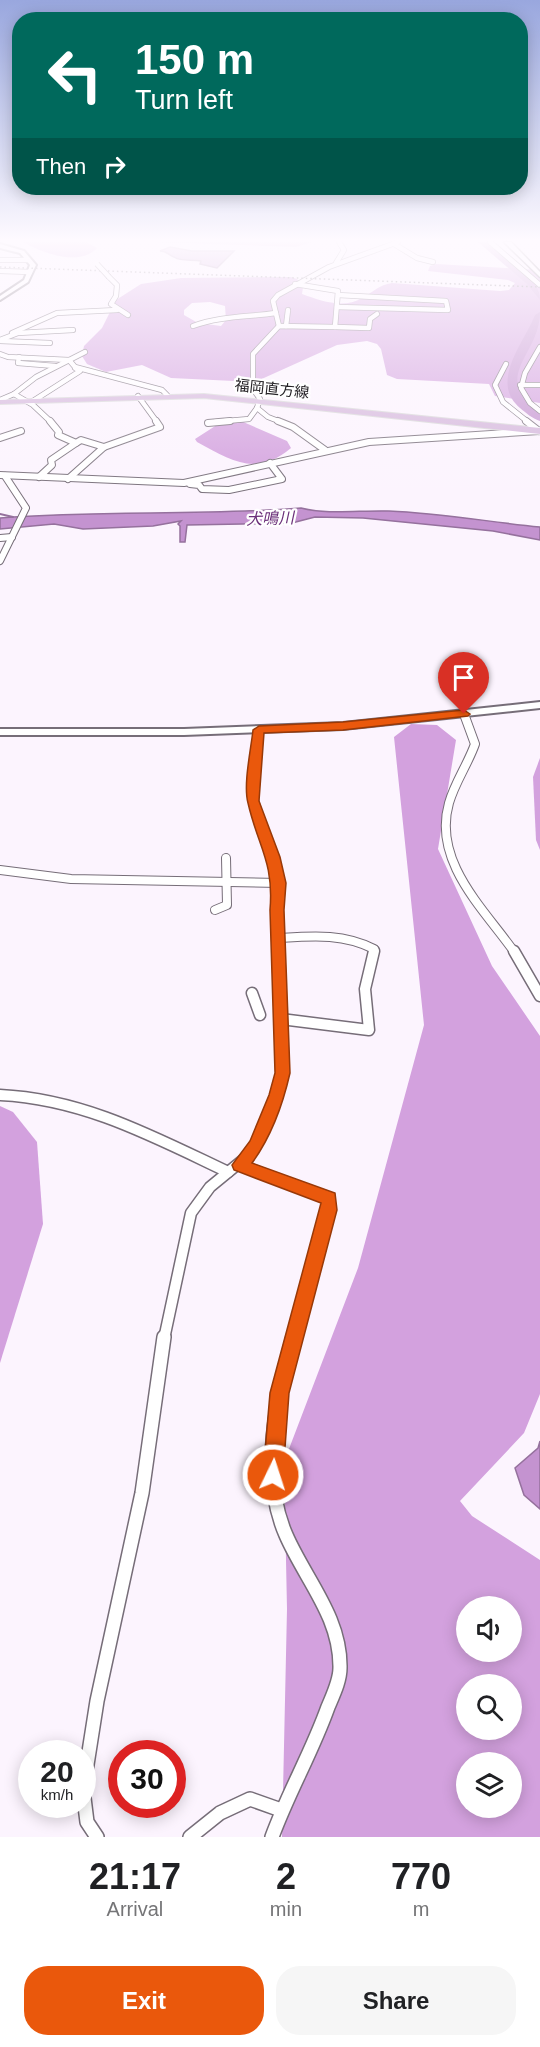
<!DOCTYPE html>
<html lang="en">
<head>
<meta charset="utf-8">
<style>
  body { margin:0; font-family:Arial,"Noto Sans JP",sans-serif; background:#f6f6f6; color:#202124; height:100vh; display:flex; flex-direction:column; font-size:22px; white-space:nowrap }
  * { box-sizing:border-box; margin:0 }
  p { font-size:20px; color:#757577 }
  .icon { flex:none; width:33px; height:33px; fill:none; stroke:currentColor; stroke-width:2; stroke-linecap:round; stroke-linejoin:round }
  .map { position:relative; height:1837px; overflow:hidden }
  .sheet { display:flex; flex-direction:column; background:#fff; flex:1 }
  .sheet>* { flex:none }
  .top-card { position:absolute; left:12px; top:12px; width:516px; height:183px; border-radius:24px; box-shadow:0 3px 15px #0003; background:#00695c; color:#fff; overflow:hidden }
  .buttons { position:absolute; left:456px; top:1596px; display:grid; gap:12px }
  .buttons a { display:grid; place-items:center; width:66px; height:66px; border-radius:50%; background:#fff; box-shadow:0 3px 15px #0003; font-size:30px }
  .speed { position:absolute; left:18px; top:1740px; display:flex; gap:12px; font-size:30px; font-weight:700; text-align:center }
  .speed>* { display:grid; place-content:center; width:78px; height:78px; border-radius:50%; background:#fff; box-shadow:0 3px 15px #0003; line-height:1 }
  .speed small { font-size:15px; font-weight:400 }
  .speed .limit { border:9px solid #d22; background:#fff; color:#111 }
  .pin { position:absolute; display:grid; place-items:center; width:51px; height:51px; color:#fff; margin:-62px -26px; border-radius:50% 50% 50% 0; rotate:-45deg; box-shadow:0 0 6px #0007 }
  .pin .icon { rotate:45deg }
  .me { position:absolute; width:66px; margin:-33px; rotate:4deg; stroke-linejoin:round; filter:drop-shadow(0 0 4px #0008) }
  .turn { display:flex; align-items:center; gap:21px; height:126px; padding:0 24px; font-size:27px }
  .turn .icon { width:78px; height:78px; stroke-width:2.5 }
  .turn b { display:block; font-size:42px; line-height:51px }
  .then { display:flex; align-items:center; height:57px; padding:0 24px; background:#0003; gap:12px; font-size:22px }
  .eta { display:flex; justify-content:space-evenly; align-items:center; height:102px; text-align:center }
  .eta b { font-size:36px; font-weight:700; line-height:42px }
  .primary-button { display:flex; gap:12px; margin-top:auto; padding:12px 24px }
  .primary-button a { flex:1; height:69px; border-radius:24px; background:#ea580c; color:#fff; font-size:24px; font-weight:700; line-height:69px; text-align:center }
  .primary-button a+a { background:#f6f6f6; color:#202124 }
  .map>svg:first-child { display:block }
  .forest { fill:#d3a1de; fill-rule:evenodd }
  .water { fill:#c493d0; stroke:#95719d; stroke-width:1.5 }
  .lines { fill:none; stroke-linecap:round; stroke-linejoin:round }
  .stream { stroke:#95719d; stroke-width:2 }
  .river { fill:#c493d0; fill-rule:evenodd }
  .minor-far4-casing { stroke:#766d78; stroke-width:6 }
  .minor-far3-casing { stroke:#766d78; stroke-width:8 }
  .minor-far2-casing { stroke:#766d78; stroke-width:10 }
  .minor-far1-casing { stroke:#766d78; stroke-width:13 }
  .minor-casing { stroke:#766d78; stroke-width:16 }
  .tertiary-casing { stroke:#766d78; stroke-width:4 }
  .secondary-casing { stroke:#766d78; stroke-width:3 }
  .primary-casing { stroke:#d8d7d8; stroke-width:2 }
  .minor-far4 { stroke:#fff; stroke-width:4.5 }
  .minor-far3 { stroke:#fff; stroke-width:6 }
  .minor-far2 { stroke:#fff; stroke-width:8 }
  .minor-far1 { stroke:#fff; stroke-width:10 }
  .minor { stroke:#fff; stroke-width:13 }
  .tertiary { fill:#fff; fill-rule:evenodd }
  .secondary { fill:#fff; fill-rule:evenodd }
  .primary { fill:#d4b6db; fill-rule:evenodd }
  .rail { stroke:#746f75; stroke-width:1.5; stroke-dasharray:1.5 3; stroke-linecap:butt }
  .minor-bridge-casing { stroke:#766d78; stroke-width:6; stroke-linecap:butt }
  .minor-bridge { stroke:#fff; stroke-width:4.5 }
  .route { fill:#ea580c; stroke:#983908; stroke-width:1.5 }
  .labels { text-anchor:middle; stroke-width:4.5; stroke-linejoin:round; paint-order:stroke }
  .far-street-label { font-size:15px; fill:#262327; stroke:#fff }
  .far-water-label { font-size:16px; font-style:italic; fill:#6b3079; stroke:#fff }
</style>
</head>
<body>
<div class="map">
<svg width="540" height="1837" viewBox="0 0 540 1837">
  <rect width="100%" height="100%" fill="#fcf4fe"/>
  <g class="forest">
    <path d="M 23,242 L 86,242 L 97,248 C 80,267 42,253 23,242 Z"/>
    <polygon points="154,242 312,242 296,247"/>
    <path d="M 436,264 L 540,270 L 540,403 L 495,396 L 489,384 L 397,379 L 387,375 L 381,349 L 377,344 L 367,341 L 337,345 L 255,382 L 171,378 L 142,365 L 106,372 L 87,364 L 82,356 L 84,346 L 102,328 L 116,300 L 141,284 L 181,278 L 291,277 L 297,279 L 303,287 L 302,294 C 321,301 344,309 362,298 C 373,292 379,285 392,283 L 500,291 L 509,290 L 515,283 L 508,280 L 428,271 L 430,266 ZM 210,302 L 225,306 L 226,320 L 221,326 L 198,323 L 184,315 L 184,310 L 192,303 Z"/>
    <path d="M 223,421 L 241,421 L 287,441 L 291,448 C 256,477 232,461 197,442 L 195,439 Z"/>
    <path d="M 411,724 L 437,725 L 456,740 L 438,849 L 492,966 L 540,1036 L 540,1394 L 524,1433 L 460,1501 L 472,1516 L 540,1560 L 540,1837 L 282,1837 L 287,1609 L 284,1462 L 358,1268 L 424,1025 L 394,737 ZM 466,1606 L 512,1606 L 512,1652 L 466,1652 ZM 466,1684 L 512,1684 L 512,1730 L 466,1730 ZM 466,1762 L 512,1762 L 512,1808 L 466,1808 Z"/>
    <polygon points="540,758 540,850 536,840 533,777"/>
    <polygon points="0,1106 13,1112 37,1142 43,1224 0,1363"/>
  </g>
  <g class="water">
    <path d="M 170,247 L 192,251 L 234,251 L 217,268 L 200,264 L 201,261 C 193,259 181,262 174,257 C 168,255 168,251 160,251 Z"/>
    <path d="M 301,508 C 328,515 360,510 389,511 C 440,513 489,522 540,527 L 540,540 L 493,531 L 363,518 L 315,517 L 292,523 L 187,525 L 185,542 L 180,542 L 180,526 L 178,524 L 181,521 L 153,526 L 83,529 L 54,524 L 0,529 L 0,518 C 100,510 201,516 301,508 Z"/>
    <polygon points="540,1441 540,1509 524,1495 515,1468 538,1448"/>
  </g>
  <g class="lines">
    <polyline class="stream" points="0,514 13,517"/>
    <g class="river">
      <path d="M 478,242 L 488,242 C 506,257 540,275 540,300 L 527,284 Z"/>
      <path d="M 540,312 C 540,356 489,376 540,413 L 540,421 C 533,419 526,413 520,408 C 489,382 524,343 535,315 Z"/>
    </g>
    <defs>
      <g id="minor-far4">
        <polyline points="490,242 540,285"/>
        <polyline points="394,244 417,258 433,262"/>
        <polyline points="0,260 28,260"/>
        <polyline points="336,263 344,250 339,242"/>
        <polyline points="0,271 30,272"/>
        <polyline points="109,277 117,285 116,296 111,304 128,315"/>
        <polyline points="337,307 448,310 446,301 338,295"/>
        <path d="M 193,326 C 219,316 248,317 276,313"/>
        <polyline points="279,326 273,301 278,295 329,267 398,242"/>
        <polyline points="286,326 288,310"/>
        <polyline points="335,327 369,328 370,319 377,314"/>
        <polyline points="12,333 57,313 117,310"/>
        <polyline points="0,340 18,333 73,330"/>
        <polyline points="0,341 50,343"/>
        <polyline points="540,347 525,373 521,388 530,403 540,411"/>
        <polyline points="0,354 8,357 69,360 75,367 162,390 167,395"/>
        <polyline points="19,357 18,363 55,366"/>
        <polyline points="506,364 495,385 503,402 528,422"/>
        <polyline points="520,385 540,385"/>
        <polyline points="14,394 33,405 51,422"/>
        <polyline points="138,396 157,422"/>
        <polyline points="0,400 14,394 36,377 85,352"/>
        <polyline points="33,401 80,371 75,368"/>
        <polyline points="215,422 249,419 257,408"/>
        <polyline points="281,422 268,417 257,408 260,399 253,389 253,354 279,326 335,327 338,291 295,284"/>
      </g>
      <g id="minor-far3">
        <polyline points="278,421 293,427 325,450"/>
        <polyline points="526,421 539,431"/>
        <polyline points="208,423 230,421"/>
        <polyline points="0,438 21,431"/>
        <polyline points="104,447 160,427 156,421"/>
        <polyline points="0,475 184,483 369,442 539,431"/>
        <polyline points="39,477 52,465 51,460 76,443 58,435 59,432 50,421"/>
        <polyline points="68,479 104,447 81,440 76,443"/>
        <polyline points="190,484 199,485 202,489 229,490 282,479 270,463"/>
        <polyline points="0,538 12,537"/>
        <polyline points="0,561 26,508 5,476"/>
      </g>
      <g id="minor-far2">
        <path d="M 464,714 L 475,744 C 468,764 455,782 449,803 C 432,862 485,910 515,953"/>
        <polyline points="259,730 253,796 276,878 278,953"/>
        <polyline points="0,870 71,879 279,883"/>
        <polyline points="215,910 227,905 226,858"/>
        <path d="M 278,938 C 312,936 343,933 374,949 L 373,953"/>
      </g>
      <g id="minor-far1">
        <polyline points="514,951 540,996"/>
        <polyline points="252,993 260,1015"/>
        <polyline points="281,1019 369,1030 365,989 374,951"/>
        <path d="M 0,1095 C 84,1099 154,1137 228,1172"/>
        <polyline points="240,1165 329,1199 329,1210 292,1339"/>
        <polyline points="164,1339 191,1213 210,1187 249,1155 262,1134 276,1097 282,1073 278,951"/>
      </g>
      <g id="minor">
        <polyline points="97,1837 87,1822 83,1790 97,1701 142,1493 164,1337"/>
        <polyline points="190,1837 220,1813 250,1799 281,1810"/>
        <path d="M 272,1837 C 288,1793 312,1752 328,1707 C 333,1695 340,1681 340,1668 C 341,1617 305,1579 286,1535 C 259,1474 277,1398 293,1337"/>
      </g>
      <g id="tertiary">
        <polygon points="0,244 24,251 36,265 28,282 0,300 0,296 24,280 30,265 20,253 0,248"/>
        <polygon points="540,702 540,708 343,729 184,735 0,735 0,729 184,729 343,723"/>
      </g>
      <polygon id="secondary" points="504,242 511,242 540,272 540,277"/>
      <polygon id="primary" points="204,394 540,428 540,434 204,398 0,404 0,400"/>
    </defs>
    <use href="#minor-far4" class="minor-far4-casing"/>
    <use href="#minor-far3" class="minor-far3-casing"/>
    <use href="#minor-far2" class="minor-far2-casing"/>
    <use href="#minor-far1" class="minor-far1-casing"/>
    <use href="#minor" class="minor-casing"/>
    <use href="#tertiary" class="tertiary-casing"/>
    <use href="#secondary" class="secondary-casing"/>
    <use href="#primary" class="primary-casing"/>
    <use href="#minor-far4" class="minor-far4"/>
    <use href="#minor-far3" class="minor-far3"/>
    <use href="#minor-far2" class="minor-far2"/>
    <use href="#minor-far1" class="minor-far1"/>
    <use href="#minor" class="minor"/>
    <use href="#tertiary" class="tertiary"/>
    <use href="#secondary" class="secondary"/>
    <use href="#primary" class="primary"/>
    <polyline class="rail" points="0,267 540,287"/>
    <defs>
      <polyline id="minor-bridge" points="97,264 109,277"/>
    </defs>
    <use href="#minor-bridge" class="minor-bridge-casing"/>
    <use href="#minor-bridge" class="minor-bridge"/>
  </g>
  <linearGradient id="sky" x2="0" y2="1"><stop stop-color="#99a7de"/><stop offset="0.48" stop-color="#fefaff"/><stop offset="1" stop-color="#fefaff" stop-opacity="0"/></linearGradient>
  <rect width="540" height="500" fill="url(#sky)"/>
  <path class="route" d="M 464,710 L 470,714 L 468,716 L 343,730 L 264,733 L 259,801 L 280,857 L 286,883 L 284,910 L 290,1073 C 283,1104 271,1137 252,1163 L 335,1193 L 337,1210 L 289,1393 L 283,1475 L 280,1482 L 273,1484 L 266,1482 L 263,1475 L 270,1393 L 321,1203 L 234,1170 L 232,1165 L 250,1141 L 269,1095 L 275,1073 L 270,910 C 274,861 258,847 248,803 C 243,785 251,749 253,730 L 259,726 L 343,722 Z"/>
  <g class="labels">
    <g class="far-street-label">
      <text transform="translate(272 389) rotate(6)" y="5">福岡直方線</text>
    </g>
    <g class="far-water-label">
      <text transform="translate(270 518) rotate(-2)" y="6">犬鳴川</text>
    </g>
  </g>
</svg>
<div class="buttons">
<a><svg class="icon" aria-label="sound" viewBox="0 0 24 24"><path d="M4 9h4l5-4v14l-5-4H4zM17 9q2 3 0 6"/></svg></a>
<a><svg class="icon" aria-label="search" viewBox="0 0 24 24"><circle cx="10" cy="10" r="6"/><path d="M15 15l6 6"/></svg></a>
<a><svg class="icon" aria-label="layers" viewBox="0 0 24 24"><path d="M12 4l9 5-9 5-9-5zM3 14l9 5 9-5"/></svg></a>
</div>
<div class="speed"><div>20<small>km/h</small></div><div class="limit">30</div></div>
<div class="pin" style="left:464px;top:714px;background:#d93025"><svg class="icon" aria-label="arrive" viewBox="0 0 24 24"><path d="M6 21V4h12l-3 4 3 4H6"/></svg></div>
<svg class="me" style="left:273px;top:1475px" viewBox="-20 -20 40 40"><circle r="17" fill="#ea580c" stroke="#fff" stroke-width="3"/><path d="M0-11L8 9 0 5-8 9z" fill="#fff"/></svg>
<div class="top-card">
<div class="turn"><svg class="icon" aria-label="left" viewBox="0 0 24 24"><path d="M17 20v-9H6M10 6l-5 5 5 5"/></svg><div><b>150 m</b>Turn left</div></div>
<div class="then">Then<svg class="icon" aria-label="right" viewBox="0 0 24 24"><path d="M7 20v-9h11M14 6l5 5-5 5"/></svg></div>
</div>
</div>
<section class="sheet">
<div class="eta">
<div><b>21:17</b><p>Arrival</p></div>
<div><b>2</b><p>min</p></div>
<div><b>770</b><p>m</p></div>
</div>
<div class="primary-button"><a>Exit</a><a>Share</a></div>
</section>
</body>
</html>
